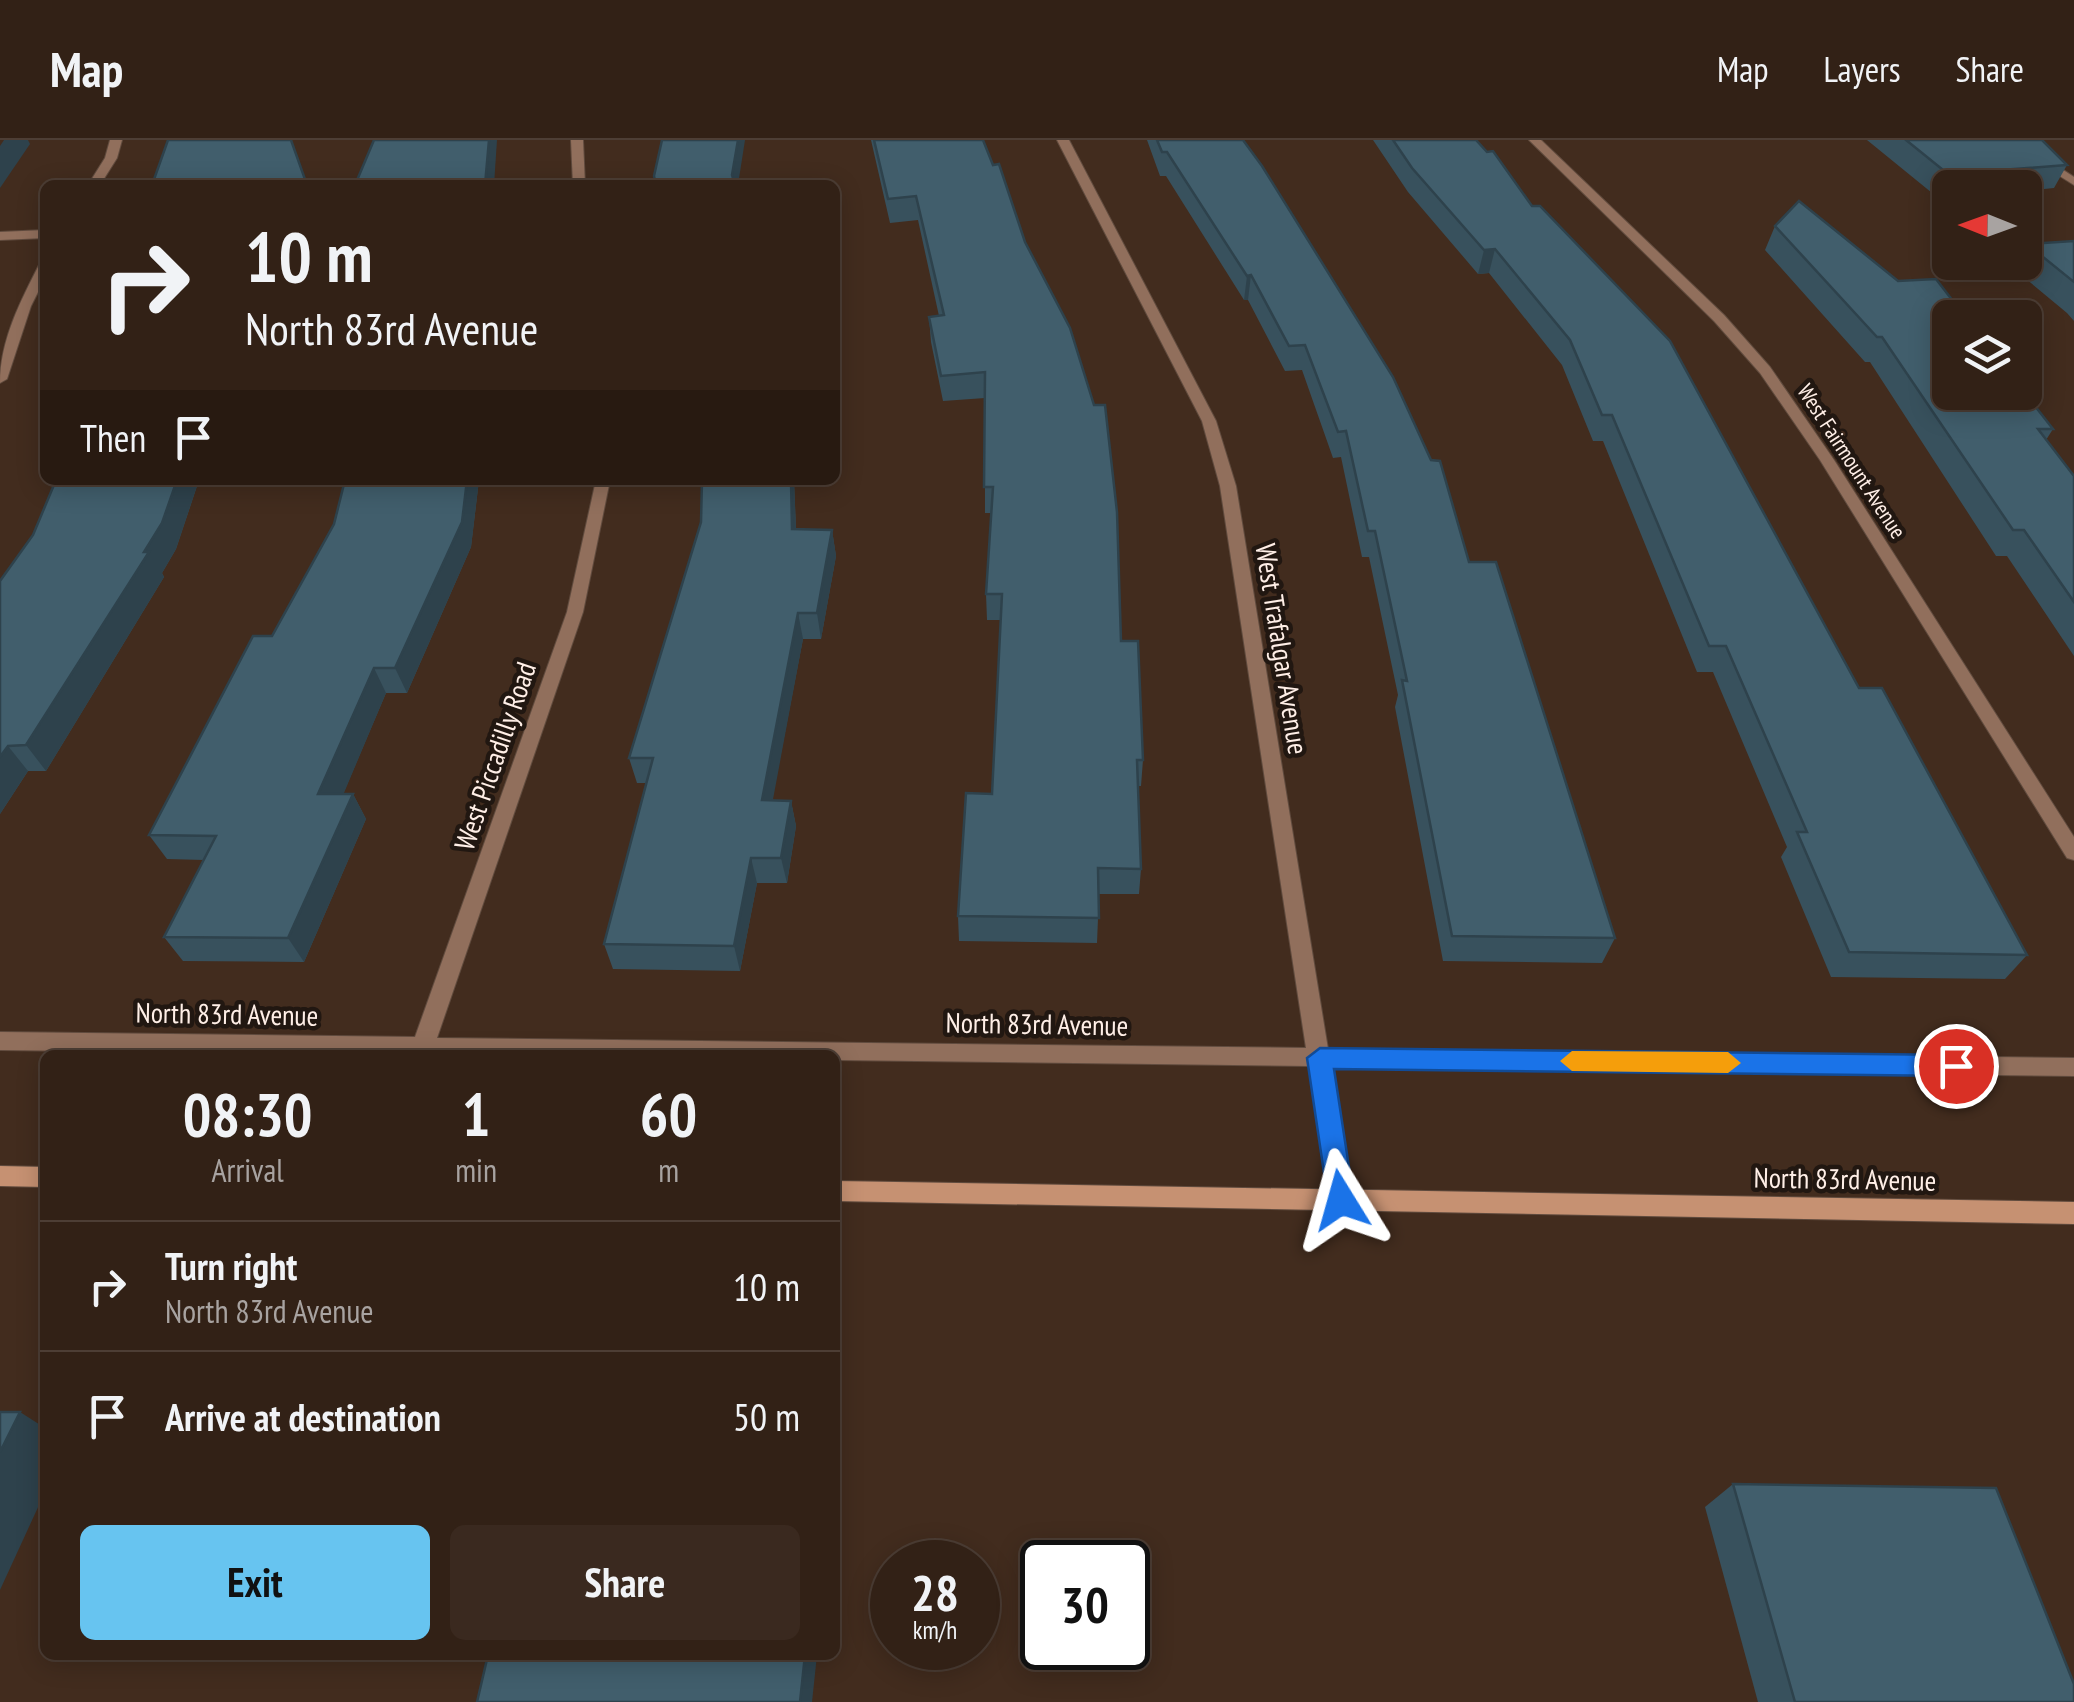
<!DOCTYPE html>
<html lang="en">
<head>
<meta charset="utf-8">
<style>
  body { margin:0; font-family:"PT Sans Narrow",sans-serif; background:#3a291f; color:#f1f3f6; height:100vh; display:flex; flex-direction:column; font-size:38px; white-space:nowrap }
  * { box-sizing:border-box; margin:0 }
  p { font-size:32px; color:#a8a3a1 }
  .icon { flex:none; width:55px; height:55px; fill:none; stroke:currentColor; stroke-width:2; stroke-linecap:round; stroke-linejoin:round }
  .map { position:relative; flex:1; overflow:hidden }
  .side { position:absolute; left:40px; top:910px; width:800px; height:610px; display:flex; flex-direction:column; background:#322116; border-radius:15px; box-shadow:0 5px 25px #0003,0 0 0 2px #4d3e35 }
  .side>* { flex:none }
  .banner { position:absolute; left:40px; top:40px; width:800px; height:305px; border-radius:15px; box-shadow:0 5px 25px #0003,0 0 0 2px #4d3e35; background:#322116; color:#f1f3f6; overflow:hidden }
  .needle { width:65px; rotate:271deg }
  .fabs { position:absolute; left:1932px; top:30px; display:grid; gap:20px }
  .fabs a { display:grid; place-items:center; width:110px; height:110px; border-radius:15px; background:#322116; box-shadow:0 5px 25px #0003,0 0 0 2px #4d3e35; font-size:50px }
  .speed { position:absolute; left:870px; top:1400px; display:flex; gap:20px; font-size:50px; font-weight:700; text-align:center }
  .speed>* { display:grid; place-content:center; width:130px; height:130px; border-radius:50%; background:#322116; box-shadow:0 5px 25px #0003,0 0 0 2px #4d3e35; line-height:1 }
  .speed small { font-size:25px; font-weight:400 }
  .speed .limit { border:5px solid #111; border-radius:15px; background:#fff; color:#111 }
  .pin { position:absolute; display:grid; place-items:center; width:85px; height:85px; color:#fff; margin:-42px; border:5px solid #fff; border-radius:50%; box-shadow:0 2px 10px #0007 }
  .me { position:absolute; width:110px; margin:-55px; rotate:352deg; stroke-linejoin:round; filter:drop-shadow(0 0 8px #0008) }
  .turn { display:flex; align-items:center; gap:35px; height:210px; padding:0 40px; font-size:45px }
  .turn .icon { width:130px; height:130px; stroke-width:2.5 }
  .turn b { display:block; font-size:70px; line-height:85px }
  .then { display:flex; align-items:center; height:95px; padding:0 40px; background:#0003; gap:20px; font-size:38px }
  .eta { display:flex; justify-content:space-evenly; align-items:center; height:170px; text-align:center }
  .eta b { font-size:60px; font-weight:700; line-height:70px }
  .cta { display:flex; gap:20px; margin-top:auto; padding:20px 40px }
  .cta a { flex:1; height:115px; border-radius:15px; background:#67c4f0; color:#111; font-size:40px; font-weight:700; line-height:115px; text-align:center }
  .cta a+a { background:#3a291f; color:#f1f3f6 }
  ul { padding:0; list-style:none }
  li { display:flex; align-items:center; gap:30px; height:130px; padding:0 40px; border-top:2px solid #4d3e35 }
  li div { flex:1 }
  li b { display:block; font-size:38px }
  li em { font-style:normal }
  header { display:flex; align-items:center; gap:60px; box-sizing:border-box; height:140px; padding:0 50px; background:#322116; border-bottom:2px solid #4d3e35 }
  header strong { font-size:48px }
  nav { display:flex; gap:55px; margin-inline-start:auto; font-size:35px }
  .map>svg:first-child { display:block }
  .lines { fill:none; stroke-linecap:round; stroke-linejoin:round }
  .minor-casing { stroke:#604b3e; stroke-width:2 }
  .secondary-casing { stroke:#604b3e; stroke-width:2 }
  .minor { fill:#916f5c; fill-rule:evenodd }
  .secondary { fill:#c69172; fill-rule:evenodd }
  .wall { fill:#38515d }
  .shaded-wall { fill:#2e424c }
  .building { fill:#415e6c; stroke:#2e424c; stroke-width:2.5 }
  .route { fill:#1a73e8; stroke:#114b97; stroke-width:2.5 }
  .slow { fill:#f59e0b }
  .labels { text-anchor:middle; stroke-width:9; stroke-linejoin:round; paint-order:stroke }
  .far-street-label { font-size:22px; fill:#ffefe7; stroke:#211711 }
  .street-label { font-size:28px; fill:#ffefe7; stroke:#211711 }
</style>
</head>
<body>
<header>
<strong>Map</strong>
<nav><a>Map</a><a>Layers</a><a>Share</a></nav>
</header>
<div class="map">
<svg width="2074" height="1562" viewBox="0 0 2074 1562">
  <rect width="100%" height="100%" fill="#422c1e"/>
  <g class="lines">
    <defs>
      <g id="minor">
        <polygon points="110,0 122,0 117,18 100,45 88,45 105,18"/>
        <polygon points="571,0 583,0 585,45 573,45"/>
        <polygon points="1057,0 1069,0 1216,281 1236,346 1328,909 2074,918 2074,936 1331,927 1353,1060 1349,1067 1341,1070 1333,1067 1329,1060 1309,926 835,920 835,915 405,915 0,910 0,892 415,897 567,472 596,340 610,340 583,472 437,898 1306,908 1220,346 1202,281"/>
        <polygon points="1529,0 1541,0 1724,175 1770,227 1834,320 2074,697 2074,720 2067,718 1820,320 1760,233 1714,181"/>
        <polygon points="2003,0 2017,0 2074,37 2074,45"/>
        <polygon points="45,90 45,98 0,100 0,92"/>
        <path d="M 45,121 L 45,138 L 31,166 L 7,239 L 0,243 C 0,201 20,162 39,125 Z"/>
      </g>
      <g id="secondary">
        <polygon points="0,1026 45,1027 45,1047 0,1046"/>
        <polygon points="835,1041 2074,1062 2074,1084 835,1061"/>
      </g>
    </defs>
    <use href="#minor" class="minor-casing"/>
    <use href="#secondary" class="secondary-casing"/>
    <use href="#minor" class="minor"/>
    <use href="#secondary" class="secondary"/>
  </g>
  <g class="wall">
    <polygon points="871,0 983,0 1121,501 1143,620 1141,646 1138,646 1141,729 1139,754 1099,754 1097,803 959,801 958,776 992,654 1001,480 987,480 986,454 991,373 985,373 985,258 943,261 931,202 929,177 939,176 918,80 890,83"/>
    <polygon points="1147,0 1243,0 1469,422 1615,798 1602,823 1443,821 1395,567 1398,555 1369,417 1362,417 1341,317 1333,318 1302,230 1285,231 1248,160 1244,160 1166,36 1160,36"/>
    <polygon points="1373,0 1476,0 1859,548 2027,815 2005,839 1831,837 1781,717 1787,707 1713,532 1697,532 1603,301 1593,301 1562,225 1489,133 1478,134 1408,52"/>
    <polygon points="1867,0 2042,0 2067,25 2054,48 2025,51 2025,48 1950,48 1950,56 1937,57"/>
    <polygon points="1775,86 2053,289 2046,300 2074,336 2074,516 2007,416 1996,416 1870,222 1865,222 1765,110"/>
    <polygon points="2074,101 2074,181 2067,173 2014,129 2017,122 2025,122 2025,108 2027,104"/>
    <polygon points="56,340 199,340 176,409 162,433 164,437 46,631 28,631 0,674 33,395"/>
    <polygon points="345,340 479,340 471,407 407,553 386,553 343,654 353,654 366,679 304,822 183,821 164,797 204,720 167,719 149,695 272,496 334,384"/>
    <polygon points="702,340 794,340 796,389 832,390 836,416 821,499 803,499 772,660 791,661 796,686 787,743 757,743 740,831 613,829 604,804 647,643 637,643 629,618 701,382"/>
    <polygon points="1733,1344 2074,1562 1758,1562 1705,1367"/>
  </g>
  <g class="shaded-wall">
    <polygon points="4,0 28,0 30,4 0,48 0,6"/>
    <polygon points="489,0 497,0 494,45 485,45"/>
    <polygon points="738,0 745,0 738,45 733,45 732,35"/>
    <polygon points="1495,109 1489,133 1478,134 1484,110"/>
    <polygon points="1251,135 1248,160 1244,160 1247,136"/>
    <polygon points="177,340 199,340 176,409 162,433 164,437 46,631 26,605 144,412"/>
    <polygon points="467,340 479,340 471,407 407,553 395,528"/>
    <polygon points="791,340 794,340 797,415 792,389"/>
    <polygon points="832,390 836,416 821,499 817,473"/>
    <polygon points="798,473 803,499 768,686 762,660"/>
    <polygon points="374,528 386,553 333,679 318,654"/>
    <polygon points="8,606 28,631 0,674 0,617"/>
    <polygon points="353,654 366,679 304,822 288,798"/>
    <polygon points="791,661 796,686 787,743 781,718"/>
    <polygon points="751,718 757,743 740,831 734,806"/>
    <polygon points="20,1272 45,1288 45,1352 0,1450 0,1312"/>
    <polygon points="805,1515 817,1515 812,1562 800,1562"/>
  </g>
  <g class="building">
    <polygon points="168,0 291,0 307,45 152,45"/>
    <polygon points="374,0 489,0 485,45 355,45"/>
    <polygon points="662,0 738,0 732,35 735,45 656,45 654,36"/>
    <polygon points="874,0 983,0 993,25 999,24 1025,102 1070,188 1094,265 1105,265 1117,372 1121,501 1138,501 1143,620 1137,620 1141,729 1098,728 1099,778 958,776 966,653 992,654 1002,454 986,454 993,347 984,347 985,232 941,236 929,177 944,175 916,56 888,59"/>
    <polygon points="1157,0 1243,0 1262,26 1393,237 1431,320 1440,321 1469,422 1496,422 1615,798 1452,796 1402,540 1407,541 1375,391 1368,391 1346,291 1338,292 1305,205 1289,206 1251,135 1247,136 1167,12 1162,12"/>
    <polygon points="1393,0 1476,0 1487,12 1493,11 1532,66 1540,66 1670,201 1859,548 1882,548 2027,815 1849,812 1797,692 1807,692 1726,506 1709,506 1612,275 1602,275 1570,200 1495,109 1484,110 1412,28"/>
    <polygon points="1906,0 2042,0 2067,25 1948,34"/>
    <polygon points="1799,61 1898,141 1936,139 1966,178 1950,178 1950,252 2024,252 2053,289 2038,289 2074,336 2074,462 2024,390 2013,390 1882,197 1877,197 1775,86"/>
    <polygon points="2074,101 2074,142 2027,104"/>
    <polygon points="56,340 177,340 162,383 144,412 149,412 26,605 8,606 0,617 0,441 33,395"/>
    <polygon points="345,340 467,340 462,382 395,528 374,528 318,654 353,654 288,798 164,797 216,696 149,695 253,496 272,496 334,384"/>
    <polygon points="702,340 791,340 792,389 832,390 817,473 798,473 762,660 791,661 781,718 751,718 734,806 604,804 653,618 629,618 701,382"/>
    <polygon points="0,1272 20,1272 0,1312"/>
    <polygon points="1733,1344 1996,1348 2074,1544 2074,1562 1795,1562"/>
    <polygon points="488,1515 805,1515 800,1562 477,1562"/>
  </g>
  <polygon class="route" points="1320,908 1956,915 1968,926 1956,936 1334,929 1354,1060 1350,1069 1341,1072 1332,1069 1328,1060 1307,918"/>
  <polygon class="slow" points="1572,911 1728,912 1741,923 1728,933 1572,931 1560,921"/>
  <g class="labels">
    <g class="far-street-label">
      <text transform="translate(1852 321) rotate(57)" y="8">West Fairmount Avenue</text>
    </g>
    <g class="street-label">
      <text transform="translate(1282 509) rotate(81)" y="10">West Trafalgar Avenue</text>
      <text transform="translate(495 616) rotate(-71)" y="10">West Piccadilly Road</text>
      <text transform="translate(227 874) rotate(1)" y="10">North 83rd Avenue</text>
      <text transform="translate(1037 884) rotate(1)" y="10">North 83rd Avenue</text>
      <text transform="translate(1845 1039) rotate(1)" y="10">North 83rd Avenue</text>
    </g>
  </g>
</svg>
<div class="fabs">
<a><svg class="needle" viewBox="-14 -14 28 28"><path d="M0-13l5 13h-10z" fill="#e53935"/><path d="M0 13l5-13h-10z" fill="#a8a3a1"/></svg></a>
<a><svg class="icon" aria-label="layers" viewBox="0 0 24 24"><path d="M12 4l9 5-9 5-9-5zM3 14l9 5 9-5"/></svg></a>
</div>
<div class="speed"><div>28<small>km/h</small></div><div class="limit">30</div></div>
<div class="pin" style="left:1956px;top:926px;background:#d93025"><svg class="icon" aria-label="arrive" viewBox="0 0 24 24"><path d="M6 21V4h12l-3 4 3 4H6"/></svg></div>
<svg class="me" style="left:1341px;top:1060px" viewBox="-20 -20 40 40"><path d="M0-17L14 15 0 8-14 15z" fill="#1a73e8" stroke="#fff" stroke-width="4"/></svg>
<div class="banner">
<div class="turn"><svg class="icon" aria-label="right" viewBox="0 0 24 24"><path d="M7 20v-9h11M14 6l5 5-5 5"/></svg><div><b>10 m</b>North 83rd Avenue</div></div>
<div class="then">Then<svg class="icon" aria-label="arrive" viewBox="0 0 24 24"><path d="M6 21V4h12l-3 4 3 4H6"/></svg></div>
</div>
<section class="side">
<div class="eta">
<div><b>08:30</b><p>Arrival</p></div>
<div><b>1</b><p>min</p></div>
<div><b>60</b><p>m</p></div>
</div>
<ul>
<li><svg class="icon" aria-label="right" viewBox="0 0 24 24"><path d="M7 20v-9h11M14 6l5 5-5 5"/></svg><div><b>Turn right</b><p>North 83rd Avenue</p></div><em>10 m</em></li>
<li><svg class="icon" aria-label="arrive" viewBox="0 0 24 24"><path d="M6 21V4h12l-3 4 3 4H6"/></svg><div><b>Arrive at destination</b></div><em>50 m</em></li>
</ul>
<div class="cta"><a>Exit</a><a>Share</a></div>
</section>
</div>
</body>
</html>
